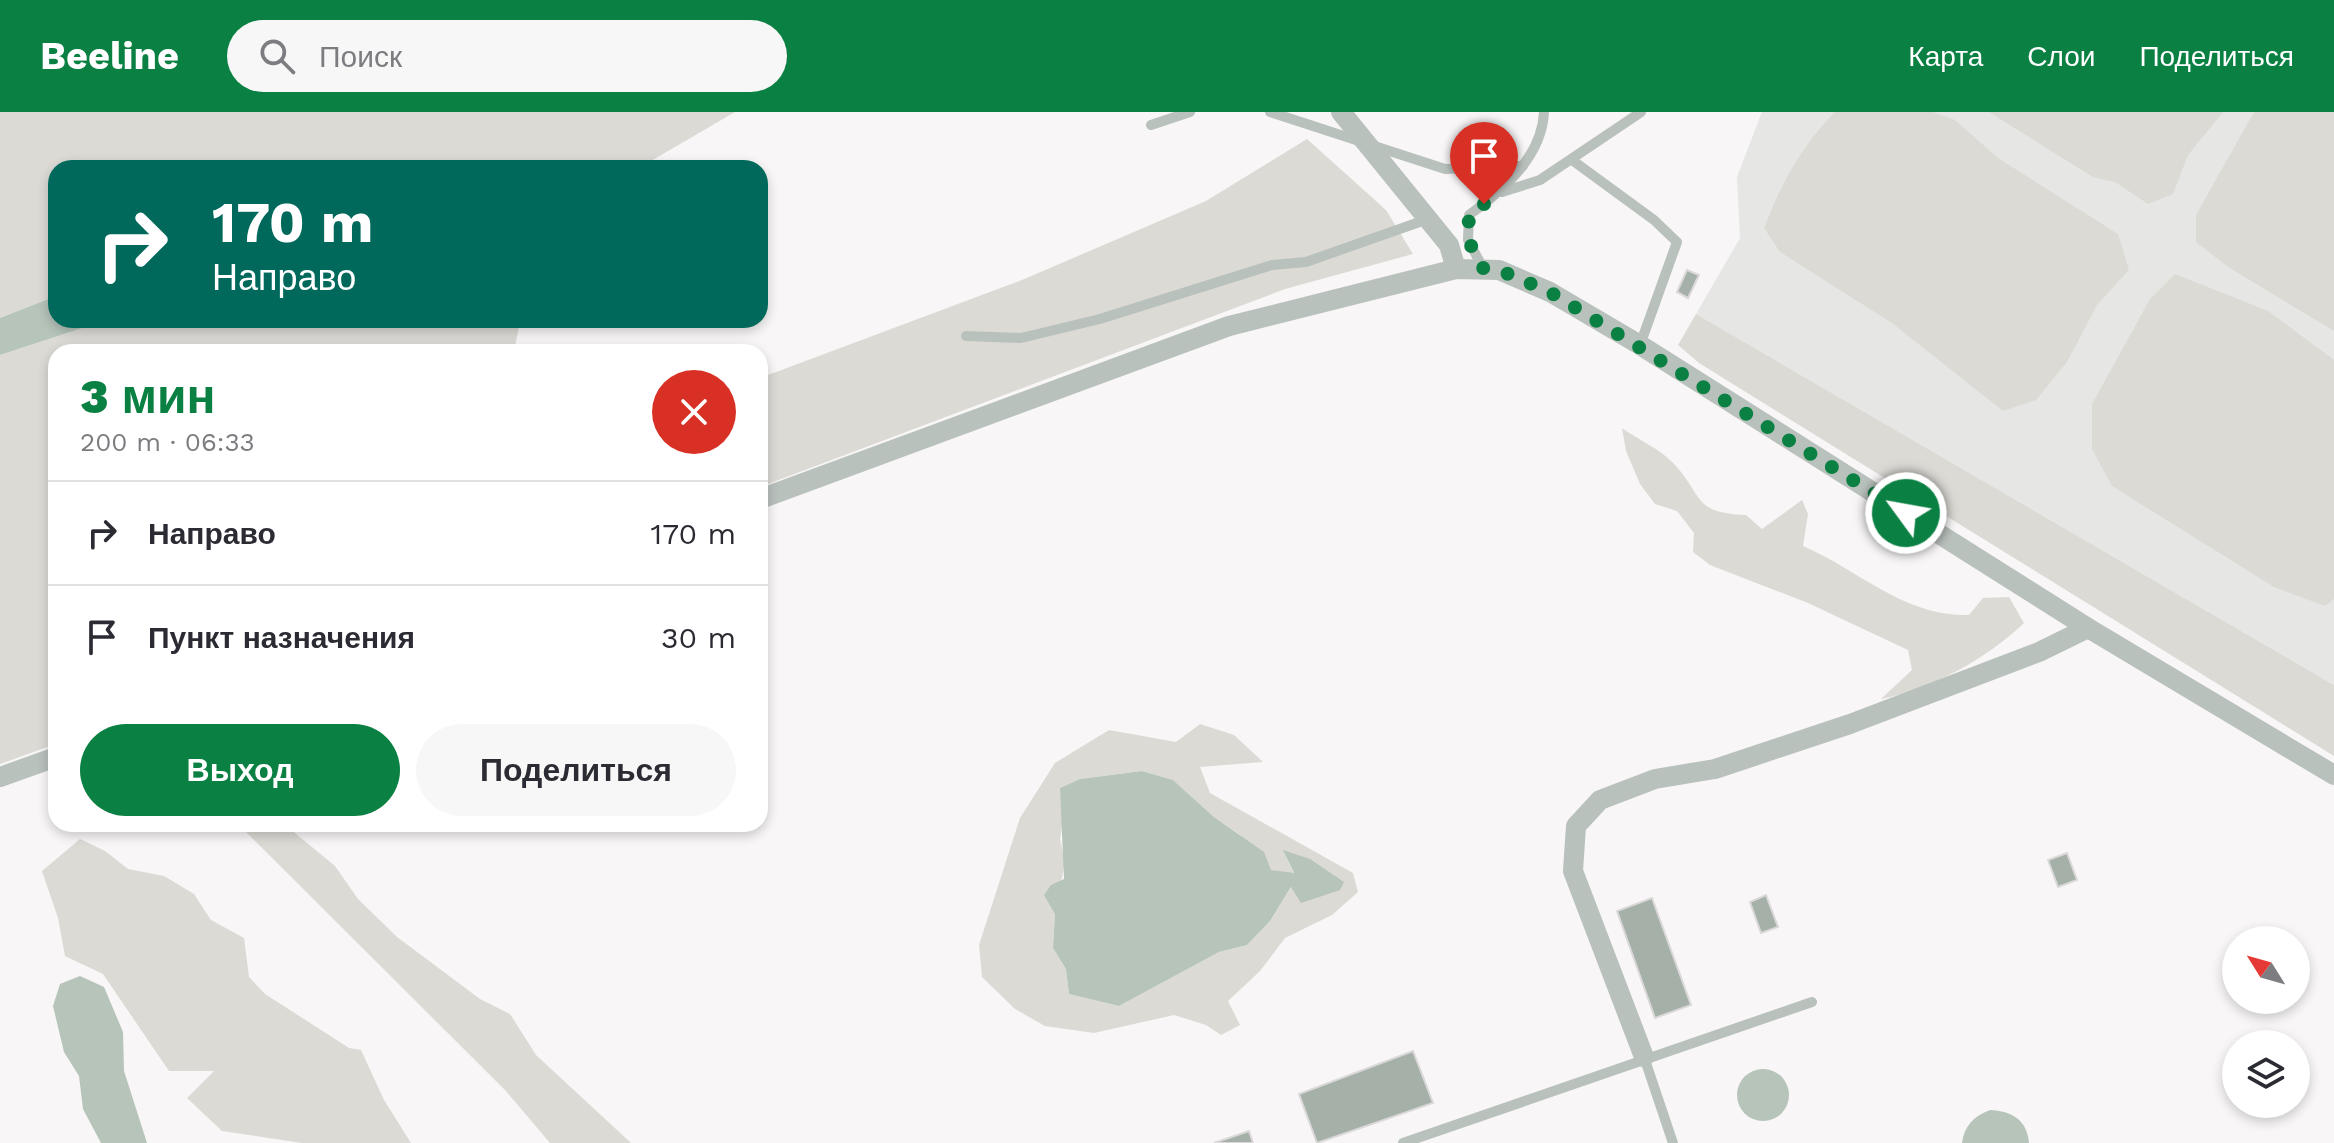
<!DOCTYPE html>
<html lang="ru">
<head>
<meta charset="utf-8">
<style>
  body { margin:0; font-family:"Work Sans",sans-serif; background:#f7f7f7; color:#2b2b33; height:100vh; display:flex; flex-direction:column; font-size:30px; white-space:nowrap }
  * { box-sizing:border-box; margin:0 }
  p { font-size:26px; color:#7c7c81 }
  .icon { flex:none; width:44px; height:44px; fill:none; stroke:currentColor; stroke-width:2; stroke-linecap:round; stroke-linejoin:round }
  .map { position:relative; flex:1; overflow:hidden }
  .sheet { position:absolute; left:48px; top:232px; width:720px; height:488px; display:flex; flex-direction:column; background:#fff; border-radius:24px; box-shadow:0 4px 12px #0003 }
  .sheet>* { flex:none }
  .banner { position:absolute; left:48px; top:48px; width:720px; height:168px; border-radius:24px; box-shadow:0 4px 12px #0003; background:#00695c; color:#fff; overflow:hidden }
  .needle { width:52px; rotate:307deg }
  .buttons { position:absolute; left:2222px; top:814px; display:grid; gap:16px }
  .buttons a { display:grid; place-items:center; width:88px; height:88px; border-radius:50%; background:#fff; box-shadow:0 4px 12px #0003; font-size:40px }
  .pin { position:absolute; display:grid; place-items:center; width:68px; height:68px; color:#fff; margin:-82px -34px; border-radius:50% 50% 50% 0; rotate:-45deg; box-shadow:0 0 8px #0007 }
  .pin .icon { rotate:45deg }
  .me { position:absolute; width:88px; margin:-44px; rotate:302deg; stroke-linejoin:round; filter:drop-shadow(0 0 6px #0008) }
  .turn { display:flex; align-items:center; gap:28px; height:168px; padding:0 32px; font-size:36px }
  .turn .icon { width:104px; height:104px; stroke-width:2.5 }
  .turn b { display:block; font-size:56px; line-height:68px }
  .round { display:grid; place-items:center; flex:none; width:84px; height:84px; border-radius:42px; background:#f7f7f7 }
  .headline { display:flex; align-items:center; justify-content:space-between; height:136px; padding:0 32px }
  h1 { font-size:48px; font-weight:800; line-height:60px; color:#0b8043 }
  .button { display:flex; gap:16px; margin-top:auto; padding:16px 32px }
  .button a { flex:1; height:92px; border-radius:48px; background:#0b8043; color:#fff; font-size:32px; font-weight:800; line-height:92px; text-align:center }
  .button a+a { background:#f7f7f7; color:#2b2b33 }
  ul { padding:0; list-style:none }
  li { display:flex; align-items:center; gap:24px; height:104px; padding:0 32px; border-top:2px solid #e1e1e2 }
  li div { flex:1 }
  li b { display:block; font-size:30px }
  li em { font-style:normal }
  header { display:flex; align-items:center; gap:48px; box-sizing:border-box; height:112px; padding:0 40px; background:#0b8043; color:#fff }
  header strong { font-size:38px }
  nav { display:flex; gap:44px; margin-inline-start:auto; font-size:28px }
  .search { width:560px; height:72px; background:#f7f7f7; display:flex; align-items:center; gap:20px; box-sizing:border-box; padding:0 28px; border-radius:44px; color:#7c7c81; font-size:30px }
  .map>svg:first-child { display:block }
  .built { fill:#e6e6e5 }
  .green { fill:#dcdad5; fill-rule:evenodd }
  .water { fill:#b6c4ba }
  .building { fill:#a4b0a8; stroke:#dad8d8; stroke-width:2 }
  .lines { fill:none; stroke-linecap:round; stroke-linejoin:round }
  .lane { stroke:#b9c1bd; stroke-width:10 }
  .street { stroke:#b9c1bd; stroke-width:20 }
  .route { stroke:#0b8043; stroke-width:14; stroke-dasharray:0 25.2 }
</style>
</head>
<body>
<header>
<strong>Beeline</strong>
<div class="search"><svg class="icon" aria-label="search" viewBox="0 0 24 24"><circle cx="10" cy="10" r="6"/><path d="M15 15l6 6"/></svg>Поиск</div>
<nav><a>Карта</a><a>Слои</a><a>Поделиться</a></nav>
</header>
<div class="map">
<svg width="2334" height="1031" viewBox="0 0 2334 1031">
  <rect width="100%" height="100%" fill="#f8f6f6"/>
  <polygon class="built" points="1762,0 2334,0 2334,573 1696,202 1740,126 1737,65"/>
  <g class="green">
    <polygon points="0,0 735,0 639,56 56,56 56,184 0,206"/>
    <path d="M 1835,0 L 1933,0 L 1955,8 L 1998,46 L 2118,122 L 2129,158 L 2097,193 L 2067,250 L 2036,288 L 2003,299 L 1892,211 L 1780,140 L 1764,116 C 1781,72 1802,33 1835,0 Z"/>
    <polygon points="1989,0 2223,0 2188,43 2173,82 2148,92 2115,70 2093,65"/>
    <polygon points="2254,0 2334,0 2334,219 2228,155 2196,130 2196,103"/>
    <polygon points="1307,27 1386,98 1413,142 1285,177 760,375 760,266 1022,168 1206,89"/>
    <polygon points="2175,162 2268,199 2334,248 2334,487 2325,494 2274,475 2112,374 2092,337 2092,292 2150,187"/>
    <polygon points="1696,202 2334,573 2334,644 1699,251 1678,233"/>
    <polygon points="107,208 524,208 519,214 514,240 56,240 56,632 0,652 0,243"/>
    <path d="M 1622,316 C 1637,327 1662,338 1674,352 C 1704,384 1692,401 1746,403 L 1762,417 L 1802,388 L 1808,402 L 1803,434 C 1859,458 1904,505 1969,503 L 1983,486 L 2009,485 L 2024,511 C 1986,547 1932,577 1881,587 L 1912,558 L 1908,538 L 1808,491 L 1710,453 L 1693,440 L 1694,421 L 1677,399 L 1655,392 L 1640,372 L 1626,339 Z"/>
    <path d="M 1200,612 L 1234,623 L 1263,650 L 1200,655 L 1210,681 L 1353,761 L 1358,780 L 1332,803 L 1285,826 L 1260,859 L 1228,889 L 1240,913 L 1221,923 L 1206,913 L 1174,903 L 1094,921 L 1045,914 L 1015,897 L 982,865 L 979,833 L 1020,706 L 1055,651 L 1109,618 L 1176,630 ZM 1142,659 L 1173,668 L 1214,705 L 1239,722 L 1271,758 L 1294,762 L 1284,740 L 1339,778 L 1292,774 L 1270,809 L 1247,833 L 1219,840 L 1119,894 L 1069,882 L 1066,857 L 1053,836 L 1055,802 L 1065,750 L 1060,727 L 1063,708 L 1060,676 L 1080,667 Z"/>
    <polygon points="238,712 284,712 335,754 358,787 397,825 480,887 510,902 536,943 631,1031 550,1031 505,978"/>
    <polygon points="80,727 105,739 128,757 164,764 194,782 211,808 244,826 249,865 265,882 349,936 361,938 384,988 411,1031 302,1031 222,1019 187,986 214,959 169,959 103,862 65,844 58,806 42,759"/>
  </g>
  <g class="water">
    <polygon points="56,184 56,208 107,208 0,243 0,206"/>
    <polygon points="1142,659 1173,668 1214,705 1264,740 1271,758 1294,761 1283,738 1310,747 1344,770 1340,778 1301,791 1291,775 1270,809 1247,833 1219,840 1119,894 1069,882 1066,857 1053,836 1055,802 1044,783 1051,773 1064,767 1060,676 1080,667"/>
    <polygon points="80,864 104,875 123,920 124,959 147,1031 101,1031 83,997 79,964 64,940 53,894 60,872"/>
    <circle cx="1763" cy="983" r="26"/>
    <path d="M 1990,998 C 2012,999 2027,1008 2029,1031 L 1962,1031 C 1964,1014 1974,1004 1990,998 Z"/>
  </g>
  <g class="building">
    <polygon points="1687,158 1699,163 1688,186 1677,180"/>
    <polygon points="2067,741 2077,768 2058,775 2048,748"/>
    <polygon points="1766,783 1778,815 1761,821 1750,790"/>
    <polygon points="1652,786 1691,893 1655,906 1617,799"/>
    <polygon points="1413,939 1433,991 1317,1031 1299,982"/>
    <polygon points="1249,1019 1253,1031 1214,1031"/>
  </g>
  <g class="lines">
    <g class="lane">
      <polyline points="1270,0 1445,57 1523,54"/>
      <polyline points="1151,13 1190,0"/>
      <polyline points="1572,48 1654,108 1677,130 1640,233"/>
      <polyline points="1502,80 1540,68 1641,0"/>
      <path d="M 1483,156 L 1468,128 L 1469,103 C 1503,78 1542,45 1544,0"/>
      <polyline points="966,224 1021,226 1100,207 1272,153 1306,150 1428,107"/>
      <polyline points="1644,945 1673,1031"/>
      <polyline points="1403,1031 1812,890"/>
    </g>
    <g class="street">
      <polyline points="1341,0 1449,133 1456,157"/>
      <polyline points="760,387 1229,214 1456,157 1499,158 1550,180 1640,233 2088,516 2334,663"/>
      <polyline points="0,665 56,645"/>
      <polyline points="1644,945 1573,759 1576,714 1600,688 1655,667 1715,657 1850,612 2039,540 2088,516"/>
    </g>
  </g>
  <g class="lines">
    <polyline class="route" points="1484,92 1469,103 1468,128 1483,156 1499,158 1550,180 1906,401"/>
  </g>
</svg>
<div class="buttons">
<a><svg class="needle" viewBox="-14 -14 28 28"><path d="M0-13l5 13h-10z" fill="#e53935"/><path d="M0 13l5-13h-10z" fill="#7c7c81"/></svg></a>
<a><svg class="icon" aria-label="layers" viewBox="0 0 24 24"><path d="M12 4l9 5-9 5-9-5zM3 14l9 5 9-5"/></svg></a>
</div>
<div class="pin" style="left:1484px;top:92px;background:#d93025"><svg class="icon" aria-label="arrive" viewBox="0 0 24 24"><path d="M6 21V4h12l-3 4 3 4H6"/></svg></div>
<svg class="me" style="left:1906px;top:401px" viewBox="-20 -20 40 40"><circle r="17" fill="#0b8043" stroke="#fff" stroke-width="3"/><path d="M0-11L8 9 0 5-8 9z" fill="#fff"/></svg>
<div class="banner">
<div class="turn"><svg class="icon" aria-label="right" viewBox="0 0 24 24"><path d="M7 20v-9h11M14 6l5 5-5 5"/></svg><div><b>170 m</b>Направо</div></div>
</div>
<section class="sheet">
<div class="headline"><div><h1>3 мин</h1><p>200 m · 06:33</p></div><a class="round" style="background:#d93025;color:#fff"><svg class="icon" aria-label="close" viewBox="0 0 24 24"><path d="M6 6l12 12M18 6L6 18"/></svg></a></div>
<ul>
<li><svg class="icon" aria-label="right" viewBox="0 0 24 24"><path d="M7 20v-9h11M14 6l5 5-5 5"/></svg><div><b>Направо</b></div><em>170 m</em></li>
<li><svg class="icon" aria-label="arrive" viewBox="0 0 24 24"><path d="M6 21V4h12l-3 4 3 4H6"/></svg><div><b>Пункт назначения</b></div><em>30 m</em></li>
</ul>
<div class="button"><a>Выход</a><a>Поделиться</a></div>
</section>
</div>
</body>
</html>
